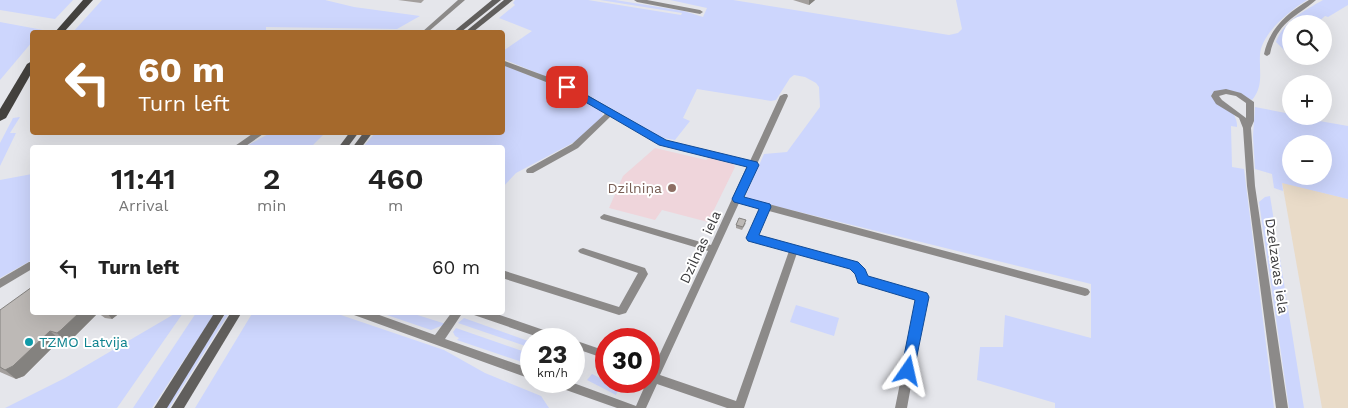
<!DOCTYPE html>
<html lang="en">
<head>
<meta charset="utf-8">
<style>
  body { margin:0; font-family:"Work Sans",sans-serif; background:#f6f6f6; color:#222; height:100vh; display:flex; flex-direction:column; font-size:19px; white-space:nowrap }
  * { box-sizing:border-box; margin:0 }
  p { font-size:16px; color:#767676 }
  .icon { flex:none; width:28px; height:28px; fill:none; stroke:currentColor; stroke-width:2; stroke-linecap:round; stroke-linejoin:round }
  .map { position:relative; flex:1; overflow:hidden }
  .panel { position:absolute; left:30px; top:145px; width:475px; height:170px; display:flex; flex-direction:column; background:#fff; border-radius:5px; box-shadow:0 5px 20px #0002 }
  .panel>* { flex:none }
  .guide { position:absolute; left:30px; top:30px; width:475px; height:105px; border-radius:5px; box-shadow:0 5px 20px #0002; background:#a5692c; color:#fff; overflow:hidden }
  .buttons { position:absolute; left:1282px; top:15px; display:grid; gap:10px }
  .buttons a { display:grid; place-items:center; width:50px; height:50px; border-radius:50%; background:#fff; box-shadow:0 5px 20px #0002; font-size:25px }
  .speed { position:absolute; left:520px; top:328px; display:flex; gap:10px; font-size:25px; font-weight:700; text-align:center }
  .speed>* { display:grid; place-content:center; width:65px; height:65px; border-radius:50%; background:#fff; box-shadow:0 5px 20px #0002; line-height:1 }
  .speed small { font-size:12px; font-weight:400 }
  .speed .limit { border:8px solid #d22; background:#fff; color:#111 }
  .pin { position:absolute; display:grid; place-items:center; width:42px; height:42px; color:#fff; margin:-21px; border-radius:10px; box-shadow:0 2px 8px #0006 }
  .me { position:absolute; width:55px; margin:-28px; rotate:11deg; stroke-linejoin:round; filter:drop-shadow(0 0 4px #0008) }
  .turn { display:flex; align-items:center; gap:18px; height:105px; padding:0 25px; font-size:22px }
  .turn .icon { width:65px; height:65px; stroke-width:2.5 }
  .turn b { display:block; font-size:35px; line-height:42px }
  .eta { display:flex; justify-content:space-evenly; align-items:center; height:85px; text-align:center }
  .eta b { font-size:30px; font-weight:600; line-height:35px }
  ul { padding:0; list-style:none }
  li { display:flex; align-items:center; gap:15px; height:75px; padding:0 25px }
  li div { flex:1 }
  li b { display:block; font-size:19px }
  li em { font-style:normal }
  .map>svg:first-child { display:block }
  .industrial { fill:#e9dbc8 }
  .education { fill:#efd5db }
  .green { fill:#cdd6fd; fill-rule:evenodd }
  .lines { fill:none; stroke-linecap:round; stroke-linejoin:round }
  .street { fill:#8c8a89; fill-rule:evenodd }
  .secondary { fill:#615f5d; fill-rule:evenodd }
  .primary { fill:#43413e; fill-rule:evenodd }
  .wall { fill:#a39f9d }
  .shaded-wall { fill:#84827f }
  .building { fill:#bdb9b6; stroke:#84827f }
  .route { fill:#1a73e8; stroke:#114b97 }
  .education-dot { fill:#8d6e63; stroke:#fff; stroke-width:2 }
  .culture-dot { fill:#0f9aa8; stroke:#fff; stroke-width:2 }
  .labels { text-anchor:middle; stroke-width:4; stroke-linejoin:round; paint-order:stroke }
  .education-label { font-size:14px; fill:#785e54; stroke:#fff; text-anchor:end }
  .street-label { font-size:14px; fill:#3b3b3d; stroke:#fff }
  .culture-label { font-size:14px; fill:#0d838f; stroke:#fff; text-anchor:start }
</style>
</head>
<body>
<div class="map">
<svg width="1348" height="408" viewBox="0 0 1348 408">
  <rect width="100%" height="100%" fill="#e5e6eb"/>
  <polygon class="industrial" points="1282,182 1348,199 1348,408 1322,408"/>
  <polygon class="education" points="655,148 706,160 709,158 733,164 735,167 708,222 662,210 655,220 609,208 623,176"/>
  <g class="green">
    <polygon points="0,0 73,0 55,19 0,10"/>
    <polygon points="102,0 325,0 354,7 420,16 397,29 266,27 266,32 73,32"/>
    <path d="M 515,0 L 588,0 L 681,15 L 682,13 L 600,0 L 615,0 L 684,11 L 703,17 L 707,8 L 670,0 L 733,0 L 949,35 L 958,33 L 962,29 L 956,0 L 1307,0 C 1290,10 1261,34 1260,55 C 1259,71 1264,86 1252,100 C 1240,94 1231,88 1216,91 L 1213,93 C 1223,103 1238,112 1237,127 L 1231,126 L 1232,167 L 1244,169 L 1274,408 L 1055,408 L 1055,403 L 977,380 L 980,347 L 1003,347 L 1005,315 L 1091,338 L 1091,284 L 747,199 L 746,195 L 764,154 L 787,152 L 820,107 L 819,87 L 816,83 L 805,77 L 794,75 L 790,78 L 776,100 L 771,101 L 697,89 L 683,118 L 690,121 L 675,140 L 663,138 L 579,90 L 503,59 L 503,51 L 532,31 L 499,18 L 515,5 L 513,3 Z"/>
    <path d="M 1323,0 L 1348,0 L 1348,5 L 1328,17 L 1325,16 L 1316,24 L 1291,24 L 1291,52 L 1284,50 L 1276,42 C 1283,22 1305,10 1323,0 Z"/>
    <polygon points="0,22 43,30 41,32 32,32 32,42 0,80"/>
    <polygon points="503,65 566,90 602,111 603,117 580,139 516,173 503,187 502,148 362,148 375,133 502,132"/>
    <path d="M 1255,107 L 1291,114 L 1291,116 L 1348,126 L 1348,199 L 1282,183 L 1283,191 L 1274,188 L 1272,174 L 1255,169 L 1253,136 ZM 1291,144 L 1324,144 L 1324,176 L 1291,176 Z"/>
    <polygon points="20,117 10,133 16,133 0,166 0,143 13,118"/>
    <polygon points="270,133 270,132 325,133 311,147 245,147"/>
    <polygon points="32,174 32,260 0,278 0,180"/>
    <polygon points="1270,196 1304,408 1289,408 1259,202 1265,197"/>
    <polygon points="796,305 839,318 834,336 790,322"/>
    <polygon points="253,312 335,313 444,350 485,373 541,396 549,408 195,408"/>
    <polygon points="176,313 183,313 117,408 5,408 65,378"/>
    <polygon points="196,313 215,313 152,408 133,408"/>
    <polygon points="226,313 229,313 169,408 165,408"/>
    <polygon points="381,313 411,313 446,324 431,330"/>
    <polygon points="464,318 531,342 531,348 458,323"/>
    <polygon points="456,328 531,354 531,365 457,340 459,338 455,336 453,332"/>
    <polygon points="592,374 606,381 620,385 616,395 587,380"/>
  </g>
  <g class="lines">
    <g class="street">
      <polygon points="458,0 465,0 428,32 422,32"/>
      <polygon points="634,0 647,0 700,10 703,12 700,14 637,2"/>
      <path d="M 1309,0 L 1316,0 C 1295,18 1277,22 1270,54 L 1267,56 L 1265,55 L 1264,54 C 1269,29 1287,13 1309,0 Z"/>
      <path d="M 502,60 L 570,85 L 665,140 L 750,161 L 780,96 L 784,94 L 787,94 L 788,96 L 742,197 L 1085,288 L 1088,289 L 1090,292 L 1088,295 L 1085,296 L 769,211 L 757,236 L 857,262 L 864,269 L 866,278 L 925,294 L 927,297 L 907,408 L 895,408 L 917,299 L 859,283 L 856,273 L 851,268 L 797,253 L 744,408 L 727,408 L 657,384 L 646,408 L 617,408 L 549,384 L 548,381 L 568,381 L 636,406 L 647,381 L 649,381 L 649,377 L 708,251 L 601,219 L 600,217 L 604,214 L 711,245 L 747,166 L 659,144 L 611,116 L 578,148 L 533,173 L 527,173 L 526,171 L 527,169 L 572,144 L 606,113 L 564,89 L 502,65 ZM 739,203 L 761,209 L 747,238 L 749,240 L 789,251 L 736,401 L 660,375 Z"/>
      <path d="M 1226,89 L 1241,93 L 1254,102 L 1254,121 L 1251,128 L 1255,186 L 1288,408 L 1276,408 L 1247,186 L 1243,128 L 1239,118 L 1216,104 L 1211,96 L 1214,91 ZM 1226,94 L 1236,96 L 1246,103 L 1246,118 L 1222,100 L 1219,96 Z"/>
      <polygon points="255,132 266,132 243,148 232,148"/>
      <polygon points="583,248 645,268 648,274 626,313 619,315 502,278 502,270 619,307 638,273 580,253 578,251 580,249"/>
      <polygon points="29,262 32,262 32,269 0,288 0,279"/>
      <polygon points="353,312 371,312 435,335 452,312 463,312 445,339 531,369 531,379 354,315"/>
      <polygon points="473,312 491,312 561,336 562,339 544,339 474,315"/>
      <polygon points="574,340 606,351 606,359 574,348"/>
    </g>
    <g class="secondary">
      <polygon points="492,0 501,0 461,32 453,32"/>
      <polygon points="504,0 513,0 473,32 465,32"/>
      <polygon points="350,132 359,132 347,148 338,148"/>
      <polygon points="364,132 373,132 361,148 352,148"/>
      <polygon points="215,312 226,312 167,408 154,408"/>
      <polygon points="231,312 242,312 184,408 171,408"/>
    </g>
    <g class="primary">
      <polygon points="83,0 93,0 64,32 55,32"/>
      <polygon points="32,61 32,72 6,118 0,121 0,109 27,64"/>
    </g>
  </g>
  <g class="wall">
    <polygon points="398,0 424,0 421,3"/>
    <polygon points="793,0 815,0 809,5"/>
    <polygon points="746,223 742,230 736,228 736,225"/>
    <polygon points="0,310 32,312 121,312 112,319 105,318 98,313 71,340 66,342 60,340 24,376 16,379 0,372"/>
  </g>
  <g class="shaded-wall">
    <polygon points="809,0 815,0 809,5"/>
    <polygon points="80,312 98,313 71,340 66,342 57,333"/>
    <polygon points="106,312 121,312 112,319"/>
    <polygon points="50,331 60,340 24,376 16,379 5,370"/>
  </g>
  <g class="building">
    <polygon points="739,218 746,220 743,227 736,225"/>
    <polygon points="32,287 32,312 80,312 61,330 57,333 50,331 13,366 5,370 0,367 0,310"/>
  </g>
  <polygon class="route" points="567,84 666,140 757,162 759,165 744,197 770,204 771,207 759,235 858,262 865,269 868,276 927,293 929,297 913,375 908,377 903,375 901,371 915,300 858,283 855,274 850,269 748,241 746,238 759,209 734,202 732,199 747,167 659,145 563,89 563,85"/>
  <circle class="education-dot" cx="672" cy="188" r="5"/>
  <circle class="culture-dot" cx="29" cy="342" r="5"/>
  <g class="labels">
    <g class="education-label">
      <text x="662" y="193">Dzilniņa</text>
    </g>
    <g class="street-label">
      <text transform="translate(700 247) rotate(-65)" y="5">Dzilnas iela</text>
      <text transform="translate(1277 266) rotate(82)" y="5">Dzelzavas iela</text>
    </g>
    <g class="culture-label">
      <text x="39" y="347">TZMO Latvija</text>
    </g>
  </g>
</svg>
<div class="buttons">
<a><svg class="icon" aria-label="search" viewBox="0 0 24 24"><circle cx="10" cy="10" r="6"/><path d="M15 15l6 6"/></svg></a>
<a>+</a>
<a>−</a>
</div>
<div class="speed"><div>23<small>km/h</small></div><div class="limit">30</div></div>
<div class="pin" style="left:567px;top:87px;background:#d93025"><svg class="icon" aria-label="arrive" viewBox="0 0 24 24"><path d="M6 21V4h12l-3 4 3 4H6"/></svg></div>
<svg class="me" style="left:908px;top:371px" viewBox="-20 -20 40 40"><path d="M0-17L14 15 0 8-14 15z" fill="#1a73e8" stroke="#fff" stroke-width="4"/></svg>
<div class="guide">
<div class="turn"><svg class="icon" aria-label="left" viewBox="0 0 24 24"><path d="M17 20v-9H6M10 6l-5 5 5 5"/></svg><div><b>60 m</b>Turn left</div></div>
</div>
<section class="panel">
<div class="eta">
<div><b>11:41</b><p>Arrival</p></div>
<div><b>2</b><p>min</p></div>
<div><b>460</b><p>m</p></div>
</div>
<ul>
<li><svg class="icon" aria-label="left" viewBox="0 0 24 24"><path d="M17 20v-9H6M10 6l-5 5 5 5"/></svg><div><b>Turn left</b></div><em>60 m</em></li>
</ul>
</section>
</div>
</body>
</html>
